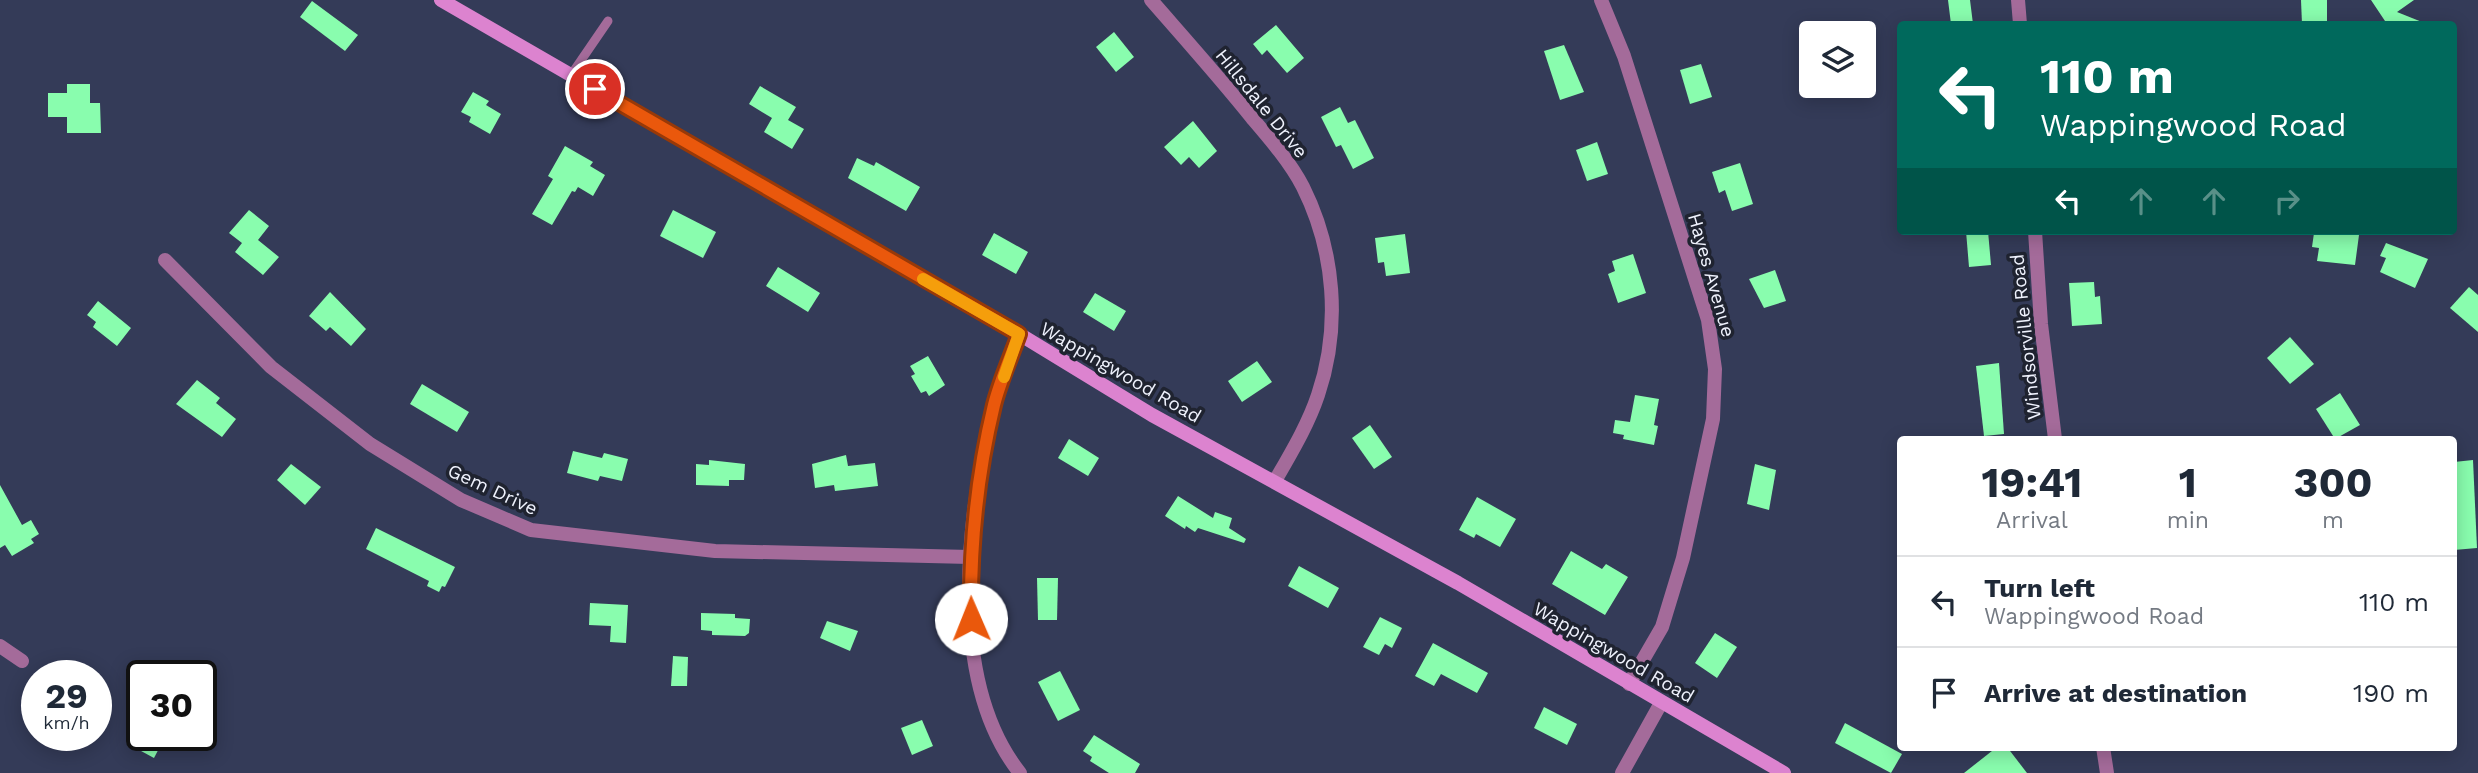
<!DOCTYPE html>
<html lang="en">
<head>
<meta charset="utf-8">
<style>
  body { margin:0; font-family:"Work Sans",sans-serif; background:#f2f2f3; color:#1f2937; height:100vh; display:flex; flex-direction:column; font-size:26px; white-space:nowrap }
  * { box-sizing:border-box; margin:0 }
  p { font-size:23px; color:#747a83 }
  .icon { flex:none; width:38px; height:38px; fill:none; stroke:currentColor; stroke-width:2; stroke-linecap:round; stroke-linejoin:round }
  .map { position:relative; flex:1; overflow:hidden }
  .sheet { position:absolute; left:1897px; top:436px; width:560px; height:315px; display:flex; flex-direction:column; background:#fff; border-radius:7px; box-shadow:0 4px 18px #0003 }
  .sheet>* { flex:none }
  .banner { position:absolute; left:1897px; top:21px; width:560px; height:214px; border-radius:7px; box-shadow:0 4px 18px #0003; background:#00695c; color:#fff; overflow:hidden }
  .fabs { position:absolute; left:1799px; top:21px; display:grid; gap:14px }
  .fabs a { display:grid; place-items:center; width:77px; height:77px; border-radius:7px; background:#fff; box-shadow:0 4px 18px #0003; font-size:35px }
  .speed { position:absolute; left:21px; top:660px; display:flex; gap:14px; font-size:35px; font-weight:700; text-align:center }
  .speed>* { display:grid; place-content:center; width:91px; height:91px; border-radius:50%; background:#fff; box-shadow:0 4px 18px #0003; line-height:1 }
  .speed small { font-size:18px; font-weight:400 }
  .speed .limit { border:4px solid #111; border-radius:10px; background:#fff; color:#111 }
  .pin { position:absolute; display:grid; place-items:center; width:60px; height:60px; color:#fff; margin:-30px; border:4px solid #fff; border-radius:50%; box-shadow:0 2px 7px #0007 }
  .me { position:absolute; width:77px; margin:-38px; rotate:359deg; stroke-linejoin:round; filter:drop-shadow(0 0 5px #0008) }
  .turn { display:flex; align-items:center; gap:24px; height:147px; padding:0 28px; font-size:32px }
  .turn .icon { width:91px; height:91px; stroke-width:2.5 }
  .turn b { display:block; font-size:49px; line-height:60px }
  .lanes { display:flex; align-items:center; height:66px; padding:0 28px; background:#0003; justify-content:center; gap:35px; direction:ltr }
  .lanes .off { opacity:.35 }
  .eta { display:flex; justify-content:space-evenly; align-items:center; height:119px; text-align:center }
  .eta b { font-size:42px; font-weight:700; line-height:49px }
  ul { padding:0; list-style:none }
  li { display:flex; align-items:center; gap:21px; height:91px; padding:0 28px; border-top:2px solid #e0e1e3 }
  li div { flex:1 }
  li b { display:block; font-size:26px }
  li em { font-style:normal }
  .map>svg:first-child { display:block }
  .building { fill:#89fdae }
  .lines { fill:none; stroke-linecap:round; stroke-linejoin:round }
  .service { stroke:#a46b9a; stroke-width:9 }
  .minor { stroke:#a46b9a; stroke-width:14 }
  .tertiary { stroke:#a46b9a; stroke-width:14 }
  .secondary { stroke:#dc83cf; stroke-width:14 }
  .route-casing { stroke:#983908; stroke-width:18 }
  .route { stroke:#ea580c; stroke-width:12 }
  .slow { stroke:#f59e0b; stroke-width:12 }
  .labels { text-anchor:middle; stroke-width:7; stroke-linejoin:round; paint-order:stroke }
  .street-label { font-size:19px; fill:#eff2fd; stroke:#1f2330 }
</style>
</head>
<body>
<div class="map">
<svg width="2478" height="773" viewBox="0 0 2478 773">
  <rect width="100%" height="100%" fill="#343b58"/>
  <g class="building">
    <polygon points="1948,0 1970,0 1973,24 1951,24"/>
    <polygon points="2301,0 2327,0 2327,24 2302,24"/>
    <polygon points="2371,0 2414,0 2397,12 2427,24 2387,24"/>
    <polygon points="312,1 358,35 345,51 300,17"/>
    <polygon points="1276,25 1304,58 1287,73 1267,50 1262,55 1253,44"/>
    <polygon points="1114,32 1134,57 1116,72 1096,47"/>
    <polygon points="1564,45 1584,92 1560,100 1544,51"/>
    <polygon points="1701,64 1712,97 1690,104 1680,70"/>
    <polygon points="67,84 90,84 90,103 100,103 101,133 67,133 67,117 48,117 48,93 67,93"/>
    <polygon points="760,86 796,107 788,120 804,129 792,149 764,132 772,118 749,104"/>
    <polygon points="473,92 489,101 486,105 501,114 490,134 469,122 471,117 461,112"/>
    <polygon points="1340,107 1348,123 1355,120 1374,158 1353,169 1341,145 1336,147 1321,117"/>
    <polygon points="1193,121 1217,151 1199,168 1189,157 1181,165 1164,147"/>
    <polygon points="1597,142 1608,174 1587,181 1576,150"/>
    <polygon points="565,146 593,162 590,166 605,175 593,196 578,187 575,192 572,191 552,225 532,214 553,179 548,176"/>
    <polygon points="857,158 874,166 876,162 920,187 906,211 848,178"/>
    <polygon points="1740,163 1753,204 1732,211 1725,190 1719,193 1712,172"/>
    <polygon points="249,210 269,226 258,240 279,257 263,275 235,252 242,243 229,233"/>
    <polygon points="673,210 716,232 703,258 660,236"/>
    <polygon points="1966,231 1988,231 1991,265 1969,267"/>
    <polygon points="2321,231 2359,235 2355,265 2317,261 2319,248 2312,247 2314,233"/>
    <polygon points="994,233 1028,252 1016,274 982,255"/>
    <polygon points="1405,234 1410,273 1386,276 1384,262 1378,263 1375,238"/>
    <polygon points="2386,243 2428,259 2415,288 2380,272 2386,258 2380,256"/>
    <polygon points="1633,254 1646,293 1618,303 1608,274 1615,271 1612,261"/>
    <polygon points="778,267 820,293 808,312 766,286"/>
    <polygon points="1775,270 1786,301 1764,308 1749,279"/>
    <polygon points="2094,282 2095,297 2100,296 2102,324 2072,326 2069,283"/>
    <polygon points="2469,287 2478,295 2478,332 2450,308"/>
    <polygon points="330,292 366,329 351,346 330,327 326,331 309,316"/>
    <polygon points="1095,293 1126,311 1114,331 1083,312"/>
    <polygon points="98,301 131,328 117,346 93,327 96,322 87,315"/>
    <polygon points="2290,337 2314,364 2290,384 2267,358"/>
    <polygon points="928,356 945,385 929,396 926,391 921,393 911,376 915,374 910,366"/>
    <polygon points="1257,361 1272,382 1242,402 1228,381"/>
    <polygon points="1999,363 2004,434 1984,436 1976,366"/>
    <polygon points="197,380 220,398 216,403 236,419 222,437 176,404"/>
    <polygon points="422,384 469,412 457,432 410,404"/>
    <polygon points="2340,393 2360,425 2335,439 2316,409"/>
    <polygon points="1635,395 1659,399 1654,425 1658,426 1654,445 1623,439 1624,435 1613,433 1615,420 1630,422"/>
    <polygon points="1370,425 1392,457 1374,469 1352,438"/>
    <polygon points="1069,439 1099,458 1088,476 1058,458"/>
    <polygon points="573,451 602,458 604,453 628,459 622,481 600,476 598,481 567,473"/>
    <polygon points="846,455 848,466 875,463 878,486 835,491 834,485 815,488 812,464"/>
    <polygon points="709,460 745,464 744,480 729,480 729,486 696,485 696,464 709,465"/>
    <polygon points="2473,460 2477,548 2454,550 2454,462"/>
    <polygon points="291,464 321,487 305,505 277,480"/>
    <polygon points="1755,464 1776,470 1769,510 1747,504"/>
    <polygon points="0,485 22,525 31,520 39,534 31,539 34,543 12,556 5,545 0,548"/>
    <polygon points="1178,496 1213,518 1215,512 1232,518 1229,528 1246,539 1244,543 1198,528 1195,532 1186,526 1185,529 1165,516"/>
    <polygon points="1477,497 1516,519 1500,547 1476,534 1474,538 1459,530"/>
    <polygon points="376,528 455,567 445,587 442,586 439,592 427,586 429,581 366,549"/>
    <polygon points="1571,551 1602,569 1606,564 1628,577 1605,615 1552,584"/>
    <polygon points="1299,566 1339,588 1328,608 1288,586"/>
    <polygon points="1037,578 1058,578 1057,620 1038,620"/>
    <polygon points="590,603 628,605 626,643 610,642 611,626 589,625"/>
    <polygon points="701,613 735,614 735,618 750,619 749,633 745,636 712,635 712,631 701,630"/>
    <polygon points="1380,617 1402,628 1392,648 1385,644 1379,655 1363,647"/>
    <polygon points="827,621 858,631 850,651 820,638"/>
    <polygon points="1715,633 1737,647 1717,678 1695,663"/>
    <polygon points="1433,643 1488,673 1477,693 1441,674 1434,686 1415,676"/>
    <polygon points="673,656 688,657 687,686 671,686"/>
    <polygon points="1060,671 1080,710 1058,721 1038,682"/>
    <polygon points="1544,707 1577,724 1567,745 1534,728"/>
    <polygon points="922,720 933,746 912,755 901,728"/>
    <polygon points="1845,723 1902,754 1891,773 1835,743"/>
    <polygon points="135,735 166,735 154,758 130,745"/>
    <polygon points="1094,735 1140,764 1135,773 1109,773 1090,761 1092,757 1083,751"/>
    <polygon points="1997,747 2007,747 2027,773 1964,773"/>
  </g>
  <g class="lines">
    <polyline class="service" points="571,75 608,21"/>
    <g class="minor">
      <path d="M 1151,0 C 1185,39 1220,78 1252,118 C 1270,139 1290,162 1303,187 C 1335,251 1341,327 1318,395 C 1308,425 1291,453 1275,481"/>
      <polyline points="1601,0 1624,56 1708,320 1715,369 1713,419 1683,558 1662,627 1629,684"/>
      <polyline points="165,260 271,367 370,444 461,500 531,530 715,551 970,557"/>
      <path d="M 1019,334 C 1011,357 1000,381 994,405 C 967,513 946,680 1020,773"/>
      <polyline points="0,646 22,661"/>
      <polyline points="1622,773 1661,703"/>
    </g>
    <g class="tertiary">
      <polyline points="2018,0 2020,24"/>
      <polyline points="2035,231 2041,324 2055,439"/>
      <polyline points="2103,747 2107,773"/>
    </g>
    <polyline class="secondary" points="441,0 1019,334 1152,415 1458,583 1784,773"/>
  </g>
  <g class="lines">
    <defs>
      <path id="route" d="M 595,89 L 1019,334 C 1011,357 1000,381 994,405 C 977,475 970,547 971,619"/>
    </defs>
    <use href="#route" class="route-casing"/>
    <use href="#route" class="route"/>
    <polyline class="slow" points="923,279 1019,334 1004,377"/>
  </g>
  <g class="labels">
    <g class="street-label">
      <text transform="translate(1262 103) rotate(51)" y="7">Hillsdale Drive</text>
      <text transform="translate(1712 275) rotate(74)" y="7">Hayes Avenue</text>
      <text transform="translate(2025 337) rotate(-96)" y="7">Windsorville Road</text>
      <text transform="translate(1121 372) rotate(30)" y="7">Wappingwood Road</text>
      <text transform="translate(493 489) rotate(25)" y="7">Gem Drive</text>
      <text transform="translate(1614 652) rotate(30)" y="7">Wappingwood Road</text>
    </g>
  </g>
</svg>
<div class="fabs">
<a><svg class="icon" aria-label="layers" viewBox="0 0 24 24"><path d="M12 4l9 5-9 5-9-5zM3 14l9 5 9-5"/></svg></a>
</div>
<div class="speed"><div>29<small>km/h</small></div><div class="limit">30</div></div>
<div class="pin" style="left:595px;top:89px;background:#d93025"><svg class="icon" aria-label="arrive" viewBox="0 0 24 24"><path d="M6 21V4h12l-3 4 3 4H6"/></svg></div>
<svg class="me" style="left:971px;top:619px" viewBox="-20 -20 40 40"><circle r="19" fill="#fff"/><path d="M0-13L10 11 0 6-10 11z" fill="#ea580c"/></svg>
<div class="banner">
<div class="turn"><svg class="icon" aria-label="left" viewBox="0 0 24 24"><path d="M17 20v-9H6M10 6l-5 5 5 5"/></svg><div><b>110 m</b>Wappingwood Road</div></div>
<div class="lanes"><svg class="icon" aria-label="left" viewBox="0 0 24 24"><path d="M17 20v-9H6M10 6l-5 5 5 5"/></svg><svg class="icon off" aria-label="ahead" viewBox="0 0 24 24"><path d="M12 20V5M6 11l6-6 6 6"/></svg><svg class="icon off" aria-label="ahead" viewBox="0 0 24 24"><path d="M12 20V5M6 11l6-6 6 6"/></svg><svg class="icon off" aria-label="right" viewBox="0 0 24 24"><path d="M7 20v-9h11M14 6l5 5-5 5"/></svg></div>
</div>
<section class="sheet">
<div class="eta">
<div><b>19:41</b><p>Arrival</p></div>
<div><b>1</b><p>min</p></div>
<div><b>300</b><p>m</p></div>
</div>
<ul>
<li><svg class="icon" aria-label="left" viewBox="0 0 24 24"><path d="M17 20v-9H6M10 6l-5 5 5 5"/></svg><div><b>Turn left</b><p>Wappingwood Road</p></div><em>110 m</em></li>
<li><svg class="icon" aria-label="arrive" viewBox="0 0 24 24"><path d="M6 21V4h12l-3 4 3 4H6"/></svg><div><b>Arrive at destination</b></div><em>190 m</em></li>
</ul>
</section>
</div>
</body>
</html>
